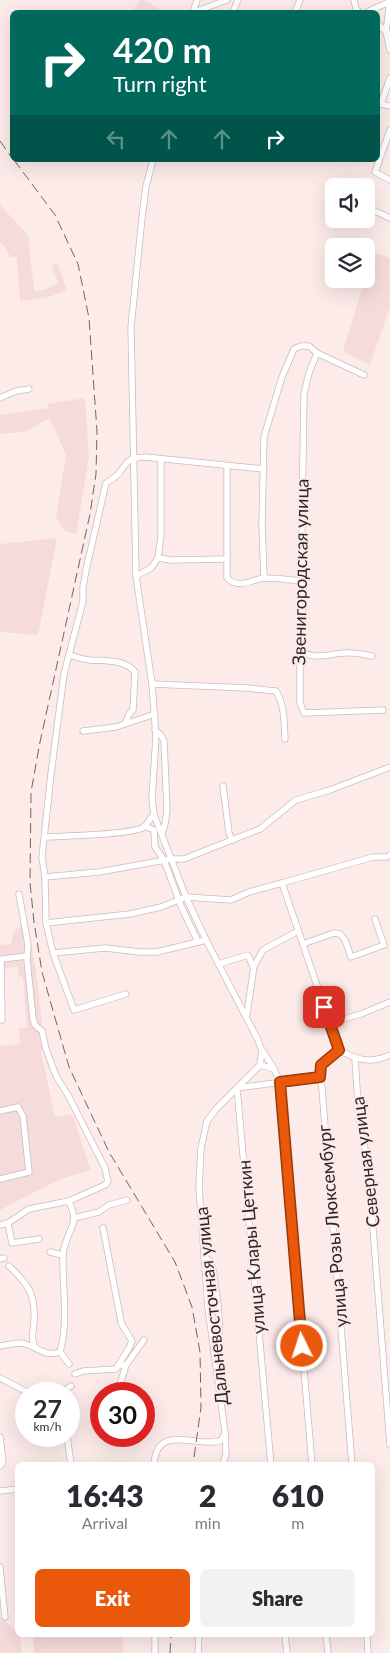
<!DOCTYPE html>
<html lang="en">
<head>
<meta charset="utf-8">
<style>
  body { margin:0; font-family:Lato,sans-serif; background:#f2f2f3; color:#2b2b33; height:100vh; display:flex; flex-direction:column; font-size:19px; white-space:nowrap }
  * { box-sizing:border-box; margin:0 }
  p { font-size:16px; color:#7c7c81 }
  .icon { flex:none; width:28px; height:28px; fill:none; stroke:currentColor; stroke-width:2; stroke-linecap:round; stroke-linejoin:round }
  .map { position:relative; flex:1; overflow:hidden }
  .sheet { position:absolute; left:15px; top:1462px; width:360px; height:175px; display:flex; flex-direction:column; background:#fff; border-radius:8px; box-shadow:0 5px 20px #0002 }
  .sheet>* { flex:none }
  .guide { position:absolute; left:10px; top:10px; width:370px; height:152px; border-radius:8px; box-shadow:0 5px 20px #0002; background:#00695c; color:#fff; overflow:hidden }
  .controls { position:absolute; left:325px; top:178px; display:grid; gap:10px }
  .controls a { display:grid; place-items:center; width:50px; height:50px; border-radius:8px; background:#fff; box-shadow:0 5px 20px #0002; font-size:25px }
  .speed { position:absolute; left:15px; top:1382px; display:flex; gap:10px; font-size:25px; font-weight:700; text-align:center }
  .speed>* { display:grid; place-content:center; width:65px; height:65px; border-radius:50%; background:#fff; box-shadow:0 5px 20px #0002; line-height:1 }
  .speed small { font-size:12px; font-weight:400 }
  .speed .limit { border:8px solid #d22; background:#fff; color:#111 }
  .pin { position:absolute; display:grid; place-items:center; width:42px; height:42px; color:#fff; margin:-21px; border-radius:10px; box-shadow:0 2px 8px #0006 }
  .me { position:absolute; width:55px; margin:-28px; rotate:356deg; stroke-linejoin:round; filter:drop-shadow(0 0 4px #0008) }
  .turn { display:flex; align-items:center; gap:18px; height:105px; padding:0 20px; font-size:22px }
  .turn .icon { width:65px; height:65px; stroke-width:2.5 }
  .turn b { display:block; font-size:35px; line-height:42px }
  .lanes { display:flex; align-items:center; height:48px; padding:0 20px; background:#0003; justify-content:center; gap:25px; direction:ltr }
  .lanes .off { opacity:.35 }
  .eta { display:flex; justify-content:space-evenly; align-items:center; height:85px; text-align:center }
  .eta b { font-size:30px; font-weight:800; line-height:35px }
  .cta { display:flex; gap:10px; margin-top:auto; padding:10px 20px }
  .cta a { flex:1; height:58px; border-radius:8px; background:#ea580c; color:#fff; font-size:20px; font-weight:800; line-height:58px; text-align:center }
  .cta a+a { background:#f2f2f3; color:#2b2b33 }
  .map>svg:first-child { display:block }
  .built { fill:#f5dbd9 }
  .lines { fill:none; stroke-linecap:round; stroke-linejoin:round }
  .minor-casing { stroke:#cdbbba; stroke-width:7 }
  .minor { stroke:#fff; stroke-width:5.5 }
  .rail { stroke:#706565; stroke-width:1; stroke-dasharray:10 5; stroke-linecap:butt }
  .route-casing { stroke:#983908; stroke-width:12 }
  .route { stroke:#ea580c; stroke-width:9 }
  .labels { text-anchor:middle; stroke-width:4; stroke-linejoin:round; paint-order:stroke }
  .street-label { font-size:18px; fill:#2d2626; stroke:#fdebea }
</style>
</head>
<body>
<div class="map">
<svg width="390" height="1653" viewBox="0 0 390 1653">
  <rect width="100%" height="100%" fill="#fdebea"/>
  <g class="built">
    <polygon points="140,0 144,0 162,11 161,12 132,12"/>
    <polygon points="0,205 28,235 34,291 44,290 58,284 52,265 57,263 67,290 46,298 20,301 17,257 10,257 6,248 0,242"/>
    <polygon points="373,252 390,258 390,307 370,365 343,351 365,279 366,279"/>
    <polygon points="85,398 89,457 76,534 65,531 56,517 66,455 50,418 24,432 0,434 0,415 48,408 48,404"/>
    <polygon points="57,538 38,635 0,632 0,544"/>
    <polygon points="26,919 36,971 42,1022 41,1030 44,1047 41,1052 55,1117 72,1114 91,1170 58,1180 0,1210 0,1046 20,1044 19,1028 27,1028 23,977 19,977 18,967 4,968 4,955 0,955 0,945 11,944 14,930 21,928 20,920"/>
    <polygon points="0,1617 17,1632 18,1635 20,1635 22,1653 0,1653"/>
    <polygon points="33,1635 123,1635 123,1653 34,1653"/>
  </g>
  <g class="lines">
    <defs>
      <g id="minor">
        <polyline points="354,0 356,9 359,12"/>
        <polyline points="390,0 386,32 390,34"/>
        <polyline points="193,12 197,0"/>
        <polyline points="194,12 227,0"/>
        <polyline points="233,12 238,0"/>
        <polyline points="295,12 300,0"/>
        <polyline points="367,12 389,2"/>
        <polyline points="378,24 386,32 390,50"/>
        <polyline points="380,104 390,106"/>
        <polyline points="381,104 390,78"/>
        <polyline points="390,130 375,172 390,180"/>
        <polyline points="153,160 146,186 142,218 131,327 136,576 152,684 156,736 152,799 154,815 186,897 206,940 258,1040 262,1051 260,1065 216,1109 207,1121 201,1148 199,1187 208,1308 225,1432 226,1453 223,1465"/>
        <polyline points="366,207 390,218"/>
        <polyline points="317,353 309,373 304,394 301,581 303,625 300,667 300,703 304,713 383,710"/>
        <polyline points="0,398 16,391 29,389"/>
        <path d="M 227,466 L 227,578 C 239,590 252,579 265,578 C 277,578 290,580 301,581"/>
        <polyline points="158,558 171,560 226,559"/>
        <polyline points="136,576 151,568 158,558 161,536 161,460"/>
        <polyline points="264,578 262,524 264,437 282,377 294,349 301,346 309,346 317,353 364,375"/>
        <path d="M 301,651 C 317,662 335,651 352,653 C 359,653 366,655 372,656"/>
        <path d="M 69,655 C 75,657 82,659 89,660 C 104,661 125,659 135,672 L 133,710 L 129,714 L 125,724"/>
        <path d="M 152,684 L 247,688 L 276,691 C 285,706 284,723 285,739"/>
        <polyline points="155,730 161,735 164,741 167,810 165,824 162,834"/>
        <polyline points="83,731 116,727 155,714"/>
        <polyline points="223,786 229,833 232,840"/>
        <polyline points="144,826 154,830 155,847 164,860 181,906 198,942"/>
        <path d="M 45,837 C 62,836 132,835 144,827 C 148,824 149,818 154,815"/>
        <polyline points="45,877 99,872 171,859 184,859 260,829 296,800 330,790 390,767"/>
        <polyline points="282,883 373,857 387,857 390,855"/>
        <polyline points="46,923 130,914 161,907 186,897 231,900 249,892 282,883 339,1050"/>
        <polyline points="303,944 334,933 340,934 345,940 351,957 384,945 375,919"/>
        <polyline points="53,953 105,948 140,952 157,952 206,940"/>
        <polyline points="219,964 248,955 253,967"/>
        <path d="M 126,994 L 74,1010 L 53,953 L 46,923 L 45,877 L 42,857 L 51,774 L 64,674 L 83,601 L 83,587 L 86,570 L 106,483 C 111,480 116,477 119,473 C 129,460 128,458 145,457 L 264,469"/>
        <polyline points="247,1014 254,966 263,950 298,931"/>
        <polyline points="0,1020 2,1020 1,960 2,959 27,956"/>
        <polyline points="330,1023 361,1014 390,1002"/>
        <polyline points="263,1051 274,1069"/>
        <polyline points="355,1059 359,1117 368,1165 390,1445"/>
        <polyline points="260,1065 274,1069 280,1082 312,1465"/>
        <polyline points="320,1077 322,1089 352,1465"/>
        <polyline points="0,1111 18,1107 23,1116 29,1172 0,1179"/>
        <polyline points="74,1218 99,1212 109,1205 127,1200"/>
        <polyline points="8,1223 29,1209 69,1201 105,1185 108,1182 105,1168 68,1095 56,1076 46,1049 42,1031 35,1025 33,1019 27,960 28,945 19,894"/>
        <polyline points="0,1225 8,1223 12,1243 39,1239"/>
        <polyline points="103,1228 121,1321"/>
        <polyline points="50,1252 62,1255"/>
        <path d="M 204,1257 L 210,1261 L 213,1270 C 216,1291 225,1337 214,1353"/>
        <polyline points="0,1259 4,1258"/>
        <path d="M 9,1266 C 27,1283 36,1294 34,1320 C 34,1332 30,1336 35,1347"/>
        <path d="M 0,1346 C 6,1345 15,1343 21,1343 C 35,1345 45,1358 60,1352 C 69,1320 62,1288 63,1256 C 63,1242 72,1232 74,1219 C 74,1214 71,1206 69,1201"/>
        <polyline points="60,1352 69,1364"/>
        <polyline points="118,1365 126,1365 144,1340"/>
        <polyline points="75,1374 83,1371 116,1369 129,1348 132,1341 121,1323"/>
        <polyline points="0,1378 31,1394"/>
        <polyline points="119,1388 126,1365"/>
        <polyline points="63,1394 63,1391 71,1386"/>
        <polyline points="67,1436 71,1465"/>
        <polyline points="0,1437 3,1462 0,1466"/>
        <path d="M 154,1465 C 156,1422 197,1448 220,1441 L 225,1434"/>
        <path d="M 271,1465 L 237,1088 L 320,1077 L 321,1065 L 339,1050 C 357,1060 370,1064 390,1055"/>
        <polyline points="0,1491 18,1489"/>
        <polyline points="0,1567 5,1617"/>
        <polyline points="285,1635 287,1653"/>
        <polyline points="326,1635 328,1653"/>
        <polyline points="367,1635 368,1653"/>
        <polyline points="155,1653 155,1635"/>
        <polyline points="198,1653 199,1635"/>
      </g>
    </defs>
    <use href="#minor" class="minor-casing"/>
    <use href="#minor" class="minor"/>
    <g class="rail">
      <polyline points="0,141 12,158"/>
      <polyline points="14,160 55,215 78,264 89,318 97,431 96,474 90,514 40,742 31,792 30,883 34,922 42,972 69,1067 109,1152 175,1262 192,1307 200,1352 201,1407 193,1465"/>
      <polyline points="170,1653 171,1635"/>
    </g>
  </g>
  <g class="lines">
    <defs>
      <polyline id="route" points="302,1346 280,1082 320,1077 321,1065 339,1050 324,1007"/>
    </defs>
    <use href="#route" class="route-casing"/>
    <use href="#route" class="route"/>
  </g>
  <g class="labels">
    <g class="street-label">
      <text transform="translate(301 572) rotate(-89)" y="6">Звенигородская улица</text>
      <text transform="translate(366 1162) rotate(-97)" y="6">Северная улица</text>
      <text transform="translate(333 1226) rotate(-95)" y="6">улица Розы Люксембург</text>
      <text transform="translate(252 1247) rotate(-95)" y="6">улица Клары Цеткин</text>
      <text transform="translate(212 1306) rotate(-96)" y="6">Дальневосточная улица</text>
    </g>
  </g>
</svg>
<div class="controls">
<a><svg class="icon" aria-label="sound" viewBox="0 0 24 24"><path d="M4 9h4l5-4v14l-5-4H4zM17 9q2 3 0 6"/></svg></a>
<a><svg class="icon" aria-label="layers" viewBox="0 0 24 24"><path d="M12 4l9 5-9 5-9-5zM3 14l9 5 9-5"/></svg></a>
</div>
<div class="speed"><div>27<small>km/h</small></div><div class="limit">30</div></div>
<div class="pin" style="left:324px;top:1007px;background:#d93025"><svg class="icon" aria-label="arrive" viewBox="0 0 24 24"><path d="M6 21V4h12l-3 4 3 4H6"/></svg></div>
<svg class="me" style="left:302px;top:1346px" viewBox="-20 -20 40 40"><circle r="17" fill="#ea580c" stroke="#fff" stroke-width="3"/><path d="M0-11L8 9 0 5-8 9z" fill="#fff"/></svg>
<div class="guide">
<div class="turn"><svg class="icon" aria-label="right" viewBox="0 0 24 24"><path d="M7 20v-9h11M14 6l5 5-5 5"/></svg><div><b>420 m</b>Turn right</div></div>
<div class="lanes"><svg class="icon off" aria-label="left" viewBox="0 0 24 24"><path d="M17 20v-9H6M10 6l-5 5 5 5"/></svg><svg class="icon off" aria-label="ahead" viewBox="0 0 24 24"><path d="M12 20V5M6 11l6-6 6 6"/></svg><svg class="icon off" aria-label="ahead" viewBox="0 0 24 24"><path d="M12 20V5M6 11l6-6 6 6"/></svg><svg class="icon" aria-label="right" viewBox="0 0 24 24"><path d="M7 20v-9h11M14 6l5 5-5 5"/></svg></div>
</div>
<section class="sheet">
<div class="eta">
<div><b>16:43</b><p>Arrival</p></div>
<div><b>2</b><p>min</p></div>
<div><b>610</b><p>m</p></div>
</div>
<div class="cta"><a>Exit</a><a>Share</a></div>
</section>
</div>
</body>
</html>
